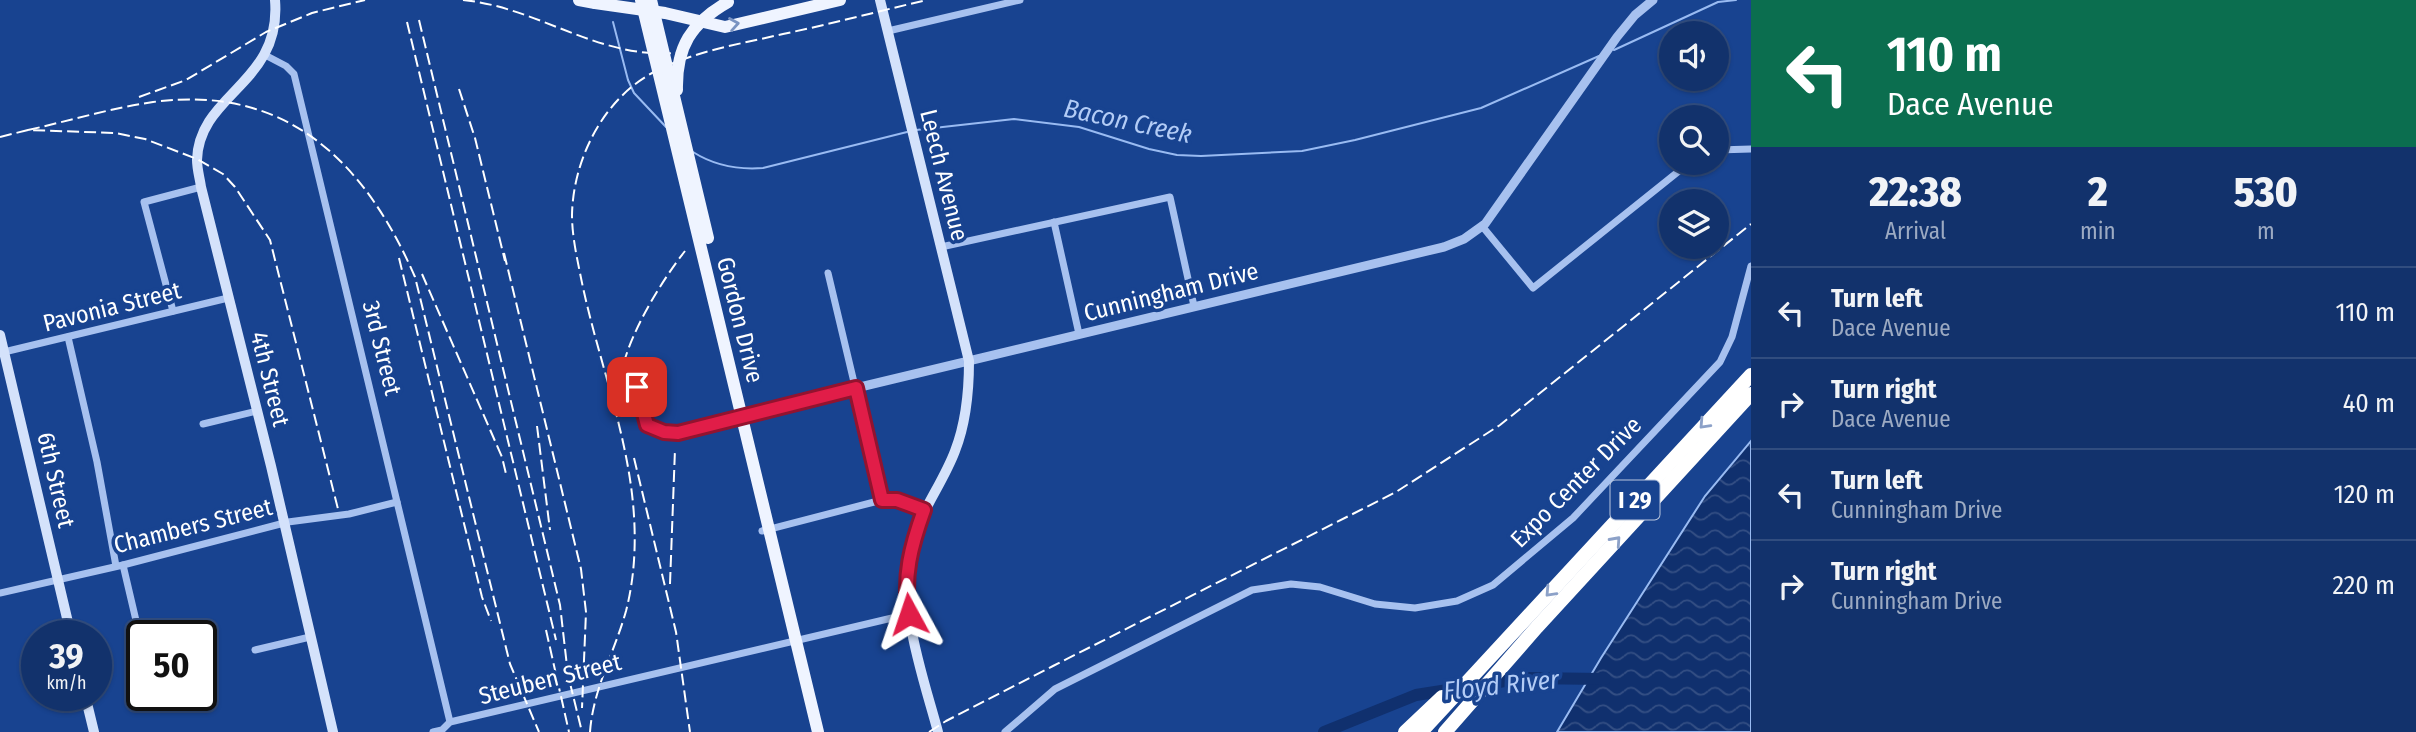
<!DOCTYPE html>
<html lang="en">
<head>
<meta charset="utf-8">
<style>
  body { margin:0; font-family:"Fira Sans Condensed",sans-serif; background:#1f3e74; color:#f1f3f6; height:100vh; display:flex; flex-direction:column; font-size:26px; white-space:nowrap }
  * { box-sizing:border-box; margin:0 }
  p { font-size:23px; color:#9caac2 }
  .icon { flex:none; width:38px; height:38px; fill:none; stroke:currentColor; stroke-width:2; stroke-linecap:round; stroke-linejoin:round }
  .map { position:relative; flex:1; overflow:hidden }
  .panel { display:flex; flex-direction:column; background:#12326c; width:665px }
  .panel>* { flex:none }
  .hud { background:#0b6e4f; color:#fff; overflow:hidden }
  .fabs { position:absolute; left:1659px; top:21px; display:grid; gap:14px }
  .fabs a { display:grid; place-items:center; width:70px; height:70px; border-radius:50%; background:#12326c; box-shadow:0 2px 5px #0004,0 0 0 2px #314d7f; font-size:35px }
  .speed { position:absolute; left:21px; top:620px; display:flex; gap:14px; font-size:35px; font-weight:700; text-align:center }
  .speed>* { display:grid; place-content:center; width:91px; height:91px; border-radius:50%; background:#12326c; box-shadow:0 2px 5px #0004,0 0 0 2px #314d7f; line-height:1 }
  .speed small { font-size:18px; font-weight:400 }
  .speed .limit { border:4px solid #111; border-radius:10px; background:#fff; color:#111 }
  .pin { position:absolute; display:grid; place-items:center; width:60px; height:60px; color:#fff; margin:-30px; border-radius:14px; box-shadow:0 4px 10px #0006 }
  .me { position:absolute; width:77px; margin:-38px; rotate:355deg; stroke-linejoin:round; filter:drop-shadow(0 0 5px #0008) }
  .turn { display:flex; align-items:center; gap:24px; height:147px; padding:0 21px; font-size:32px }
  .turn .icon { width:91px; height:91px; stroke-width:2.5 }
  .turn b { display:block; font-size:49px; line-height:60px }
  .eta { display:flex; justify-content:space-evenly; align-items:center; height:119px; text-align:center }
  .eta b { font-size:42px; font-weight:800; line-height:49px }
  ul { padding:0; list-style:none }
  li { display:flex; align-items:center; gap:21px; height:91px; padding:0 21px; border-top:2px solid #314d7f }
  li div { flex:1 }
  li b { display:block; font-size:26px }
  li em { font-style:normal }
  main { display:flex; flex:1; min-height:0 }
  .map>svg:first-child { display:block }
  .water { fill:url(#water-waves); stroke:#99bbf2; stroke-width:2 }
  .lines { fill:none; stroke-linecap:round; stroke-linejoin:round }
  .stream { stroke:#99bbf2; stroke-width:2 }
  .river { stroke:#10306e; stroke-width:12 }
  .minor { stroke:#a7c1ef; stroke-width:7 }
  .tertiary { stroke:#a7c1ef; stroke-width:9 }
  .secondary { stroke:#d4e2fb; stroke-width:10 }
  .primary { stroke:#eff4ff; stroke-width:12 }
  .motorway { stroke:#fff; stroke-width:14 }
  .rail { stroke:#fff; stroke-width:2; stroke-dasharray:12 5; stroke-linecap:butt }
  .primary-bridge { stroke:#eff4ff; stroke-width:12 }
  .oneway { stroke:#7993c2 }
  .oneway2 { stroke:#8ca1c8 }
  .route-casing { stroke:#92132f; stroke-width:18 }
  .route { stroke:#e11d48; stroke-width:12 }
  .labels { text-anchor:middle; stroke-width:7; stroke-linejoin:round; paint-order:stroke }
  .shield { fill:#184390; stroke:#bac7de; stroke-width:2 }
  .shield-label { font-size:23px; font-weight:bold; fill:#fff }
  .street-label { font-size:24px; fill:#fff; stroke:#184390 }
  .water-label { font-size:26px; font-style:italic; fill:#b3ccf6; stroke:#184390 }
</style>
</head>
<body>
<main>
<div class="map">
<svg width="1751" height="732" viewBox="0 0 1751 732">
  <defs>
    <pattern id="water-waves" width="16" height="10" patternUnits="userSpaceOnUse" patternTransform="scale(1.75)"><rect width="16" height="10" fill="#10306e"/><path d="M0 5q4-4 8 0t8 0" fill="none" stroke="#344f84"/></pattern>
  </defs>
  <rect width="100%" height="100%" fill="#184390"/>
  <polygon class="water" points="1751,441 1751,732 1557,732 1601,658 1705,496"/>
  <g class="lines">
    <g class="stream">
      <polyline points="613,22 628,80 634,93 666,127"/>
      <polyline points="1614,50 1718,2 1736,0"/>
      <polyline points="916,130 1014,119 1079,127 1149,149 1177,155 1201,156 1302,151 1355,140 1481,108 1599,56"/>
      <path d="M 693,152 C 715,166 737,170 763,168 L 907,132"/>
    </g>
    <polyline class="river" points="1324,732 1416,695 1524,678 1605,679"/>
    <g class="minor">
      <polyline points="888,31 1020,0"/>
      <polyline points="265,55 286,66 294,74 450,722"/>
      <polyline points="1717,150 1751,149"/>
      <polyline points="1054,222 1079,334"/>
      <polyline points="1482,226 1533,288 1689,163"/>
      <polyline points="941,247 1170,197 1194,306"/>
      <polyline points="828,273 882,500 897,500 924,510"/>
      <polyline points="173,311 144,202 201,187"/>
      <polyline points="68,337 97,462 116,566"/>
      <polyline points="4,352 228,298"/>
      <polyline points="632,368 647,425 664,432 678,433 856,388"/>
      <polyline points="203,424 257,411"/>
      <polyline points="762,531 882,500"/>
      <polyline points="123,565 142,646"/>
      <polyline points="0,593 123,565 288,522 349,514 397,502"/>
      <polyline points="255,650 310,637"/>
      <polyline points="433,732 442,730 450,722 909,614"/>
      <polyline points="1005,732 1055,689 1252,590 1291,584 1320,587 1375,604 1415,608 1457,601 1493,585 1573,518 1720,362 1732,337 1751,266"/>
    </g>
    <polyline class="tertiary" points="856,388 1444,247 1464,239 1485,224 1617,37 1635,15 1653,0"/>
    <g class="secondary">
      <path d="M 275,0 C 282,84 199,93 197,160 C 197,169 200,179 201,187 L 271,466 L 333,732"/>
      <path d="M 880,0 L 969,361 C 969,391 966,423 955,451 C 943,483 921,510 912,543 C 895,600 923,676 938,732"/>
      <polyline points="0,335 71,635"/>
      <polyline points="85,695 94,732"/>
    </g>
    <g class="primary">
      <polyline points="579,0 595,3 603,1"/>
      <polyline points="595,3 665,13 725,27 840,0"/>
    </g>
    <g class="motorway">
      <polyline points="1405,732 1442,697"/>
      <polyline points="1421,732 1751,375"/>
      <polyline points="1445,732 1537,627 1751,394"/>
    </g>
    <g class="rail">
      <path d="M 463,0 C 544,8 605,66 691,51"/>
      <polyline points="419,20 560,605 568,675 582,732"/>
      <polyline points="407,22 556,640"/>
      <polyline points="459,89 475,138 505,261"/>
      <polyline points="139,97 186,80 266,32 312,13 365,0"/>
      <path d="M 28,130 C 69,121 111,108 153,102 C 287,84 365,162 415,277 L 510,664 L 539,732"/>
      <polyline points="0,137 28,130 115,133 145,139 197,159 223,174 235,187 270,240 338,509"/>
      <polyline points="504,253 581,569 586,612 582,708"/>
      <polyline points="399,258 482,597 491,621"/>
      <polyline points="422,274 502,457 506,474"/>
      <path d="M 623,414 C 621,404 619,391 620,381 C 625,340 660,283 685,251"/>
      <polyline points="537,426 550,530"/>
      <polyline points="634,458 676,632 690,732"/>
      <polyline points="670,584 675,449"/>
      <polyline points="546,630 569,732"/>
      <path d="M 590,732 C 593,689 615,651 626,611 C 634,580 636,548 634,516 C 629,435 597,357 581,278 C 577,258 572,236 572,215 C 573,159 604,97 656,71 C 695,51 740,44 783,34 C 831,24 879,11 927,0"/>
      <polyline points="929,732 946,721 1053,666 1396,492 1500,425 1751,224"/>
    </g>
    <g class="primary-bridge">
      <polyline points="641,0 818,732"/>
      <polyline points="651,0 708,238"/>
      <path d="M 677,90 C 676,47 691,23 728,2"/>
    </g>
  </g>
  <defs><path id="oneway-chevron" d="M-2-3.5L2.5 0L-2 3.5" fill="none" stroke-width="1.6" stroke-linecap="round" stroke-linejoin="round" transform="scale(1.75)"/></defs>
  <use class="oneway" href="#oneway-chevron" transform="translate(734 24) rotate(-10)"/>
  <g class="oneway2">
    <use href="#oneway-chevron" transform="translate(1704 424) rotate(133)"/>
    <use href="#oneway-chevron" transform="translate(1616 541) rotate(-48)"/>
    <use href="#oneway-chevron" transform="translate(1550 592) rotate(133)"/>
  </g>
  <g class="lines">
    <defs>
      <path id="route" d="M 637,387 L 647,425 L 664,432 L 678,433 L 856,388 L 882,500 L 897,500 L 924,510 C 911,546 903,576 909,614"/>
    </defs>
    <use href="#route" class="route-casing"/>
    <use href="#route" class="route"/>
  </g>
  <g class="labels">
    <rect class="shield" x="1610.5" y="480.5" width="49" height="39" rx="5"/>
    <g class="shield-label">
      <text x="1635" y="508">I 29</text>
    </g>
    <g class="street-label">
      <text transform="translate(944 175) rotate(76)" y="8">Leech Avenue</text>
      <text transform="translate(1171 292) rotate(-14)" y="8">Cunningham Drive</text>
      <text transform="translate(112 307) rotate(-14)" y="8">Pavonia Street</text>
      <text transform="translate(740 320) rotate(76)" y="8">Gordon Drive</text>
      <text transform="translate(382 348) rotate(76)" y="8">3rd Street</text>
      <text transform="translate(270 379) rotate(76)" y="8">4th Street</text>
      <text transform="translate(56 480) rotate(77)" y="8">6th Street</text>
      <text transform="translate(1576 482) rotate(-45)" y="8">Expo Center Drive</text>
      <text transform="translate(193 526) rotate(-14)" y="8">Chambers Street</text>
      <text transform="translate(550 679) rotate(-14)" y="8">Steuben Street</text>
    </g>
    <g class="water-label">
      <text transform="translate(1128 121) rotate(12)" y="9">Bacon Creek</text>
      <text transform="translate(1501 685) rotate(-6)" y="9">Floyd River</text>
    </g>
  </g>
</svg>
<div class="fabs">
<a><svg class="icon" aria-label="sound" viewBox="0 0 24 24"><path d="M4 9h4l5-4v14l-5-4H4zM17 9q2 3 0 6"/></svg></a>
<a><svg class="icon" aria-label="search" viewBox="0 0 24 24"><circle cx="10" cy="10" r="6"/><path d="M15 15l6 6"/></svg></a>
<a><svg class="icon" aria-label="layers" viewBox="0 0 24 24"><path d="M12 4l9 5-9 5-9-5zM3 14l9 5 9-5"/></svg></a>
</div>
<div class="speed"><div>39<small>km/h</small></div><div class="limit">50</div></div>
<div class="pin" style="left:637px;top:387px;background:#d93025"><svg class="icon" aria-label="arrive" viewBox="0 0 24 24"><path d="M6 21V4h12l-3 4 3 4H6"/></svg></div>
<svg class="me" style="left:909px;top:614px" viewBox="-20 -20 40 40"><path d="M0-17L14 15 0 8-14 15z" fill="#e11d48" stroke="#fff" stroke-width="4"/></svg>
</div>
<section class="panel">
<div class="hud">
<div class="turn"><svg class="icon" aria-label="left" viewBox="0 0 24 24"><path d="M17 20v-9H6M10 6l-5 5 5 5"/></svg><div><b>110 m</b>Dace Avenue</div></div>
</div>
<div class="eta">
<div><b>22:38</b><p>Arrival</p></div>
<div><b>2</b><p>min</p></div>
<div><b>530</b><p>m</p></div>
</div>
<ul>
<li><svg class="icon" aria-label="left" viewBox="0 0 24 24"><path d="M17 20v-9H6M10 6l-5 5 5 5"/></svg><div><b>Turn left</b><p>Dace Avenue</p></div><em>110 m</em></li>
<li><svg class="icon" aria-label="right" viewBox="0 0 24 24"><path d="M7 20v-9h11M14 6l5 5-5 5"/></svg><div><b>Turn right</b><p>Dace Avenue</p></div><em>40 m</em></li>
<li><svg class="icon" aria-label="left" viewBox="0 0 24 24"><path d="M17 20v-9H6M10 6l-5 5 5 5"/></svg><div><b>Turn left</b><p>Cunningham Drive</p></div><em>120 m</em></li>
<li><svg class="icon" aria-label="right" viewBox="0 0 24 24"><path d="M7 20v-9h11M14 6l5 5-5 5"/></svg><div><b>Turn right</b><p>Cunningham Drive</p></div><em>220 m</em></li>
</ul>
</section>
</main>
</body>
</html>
